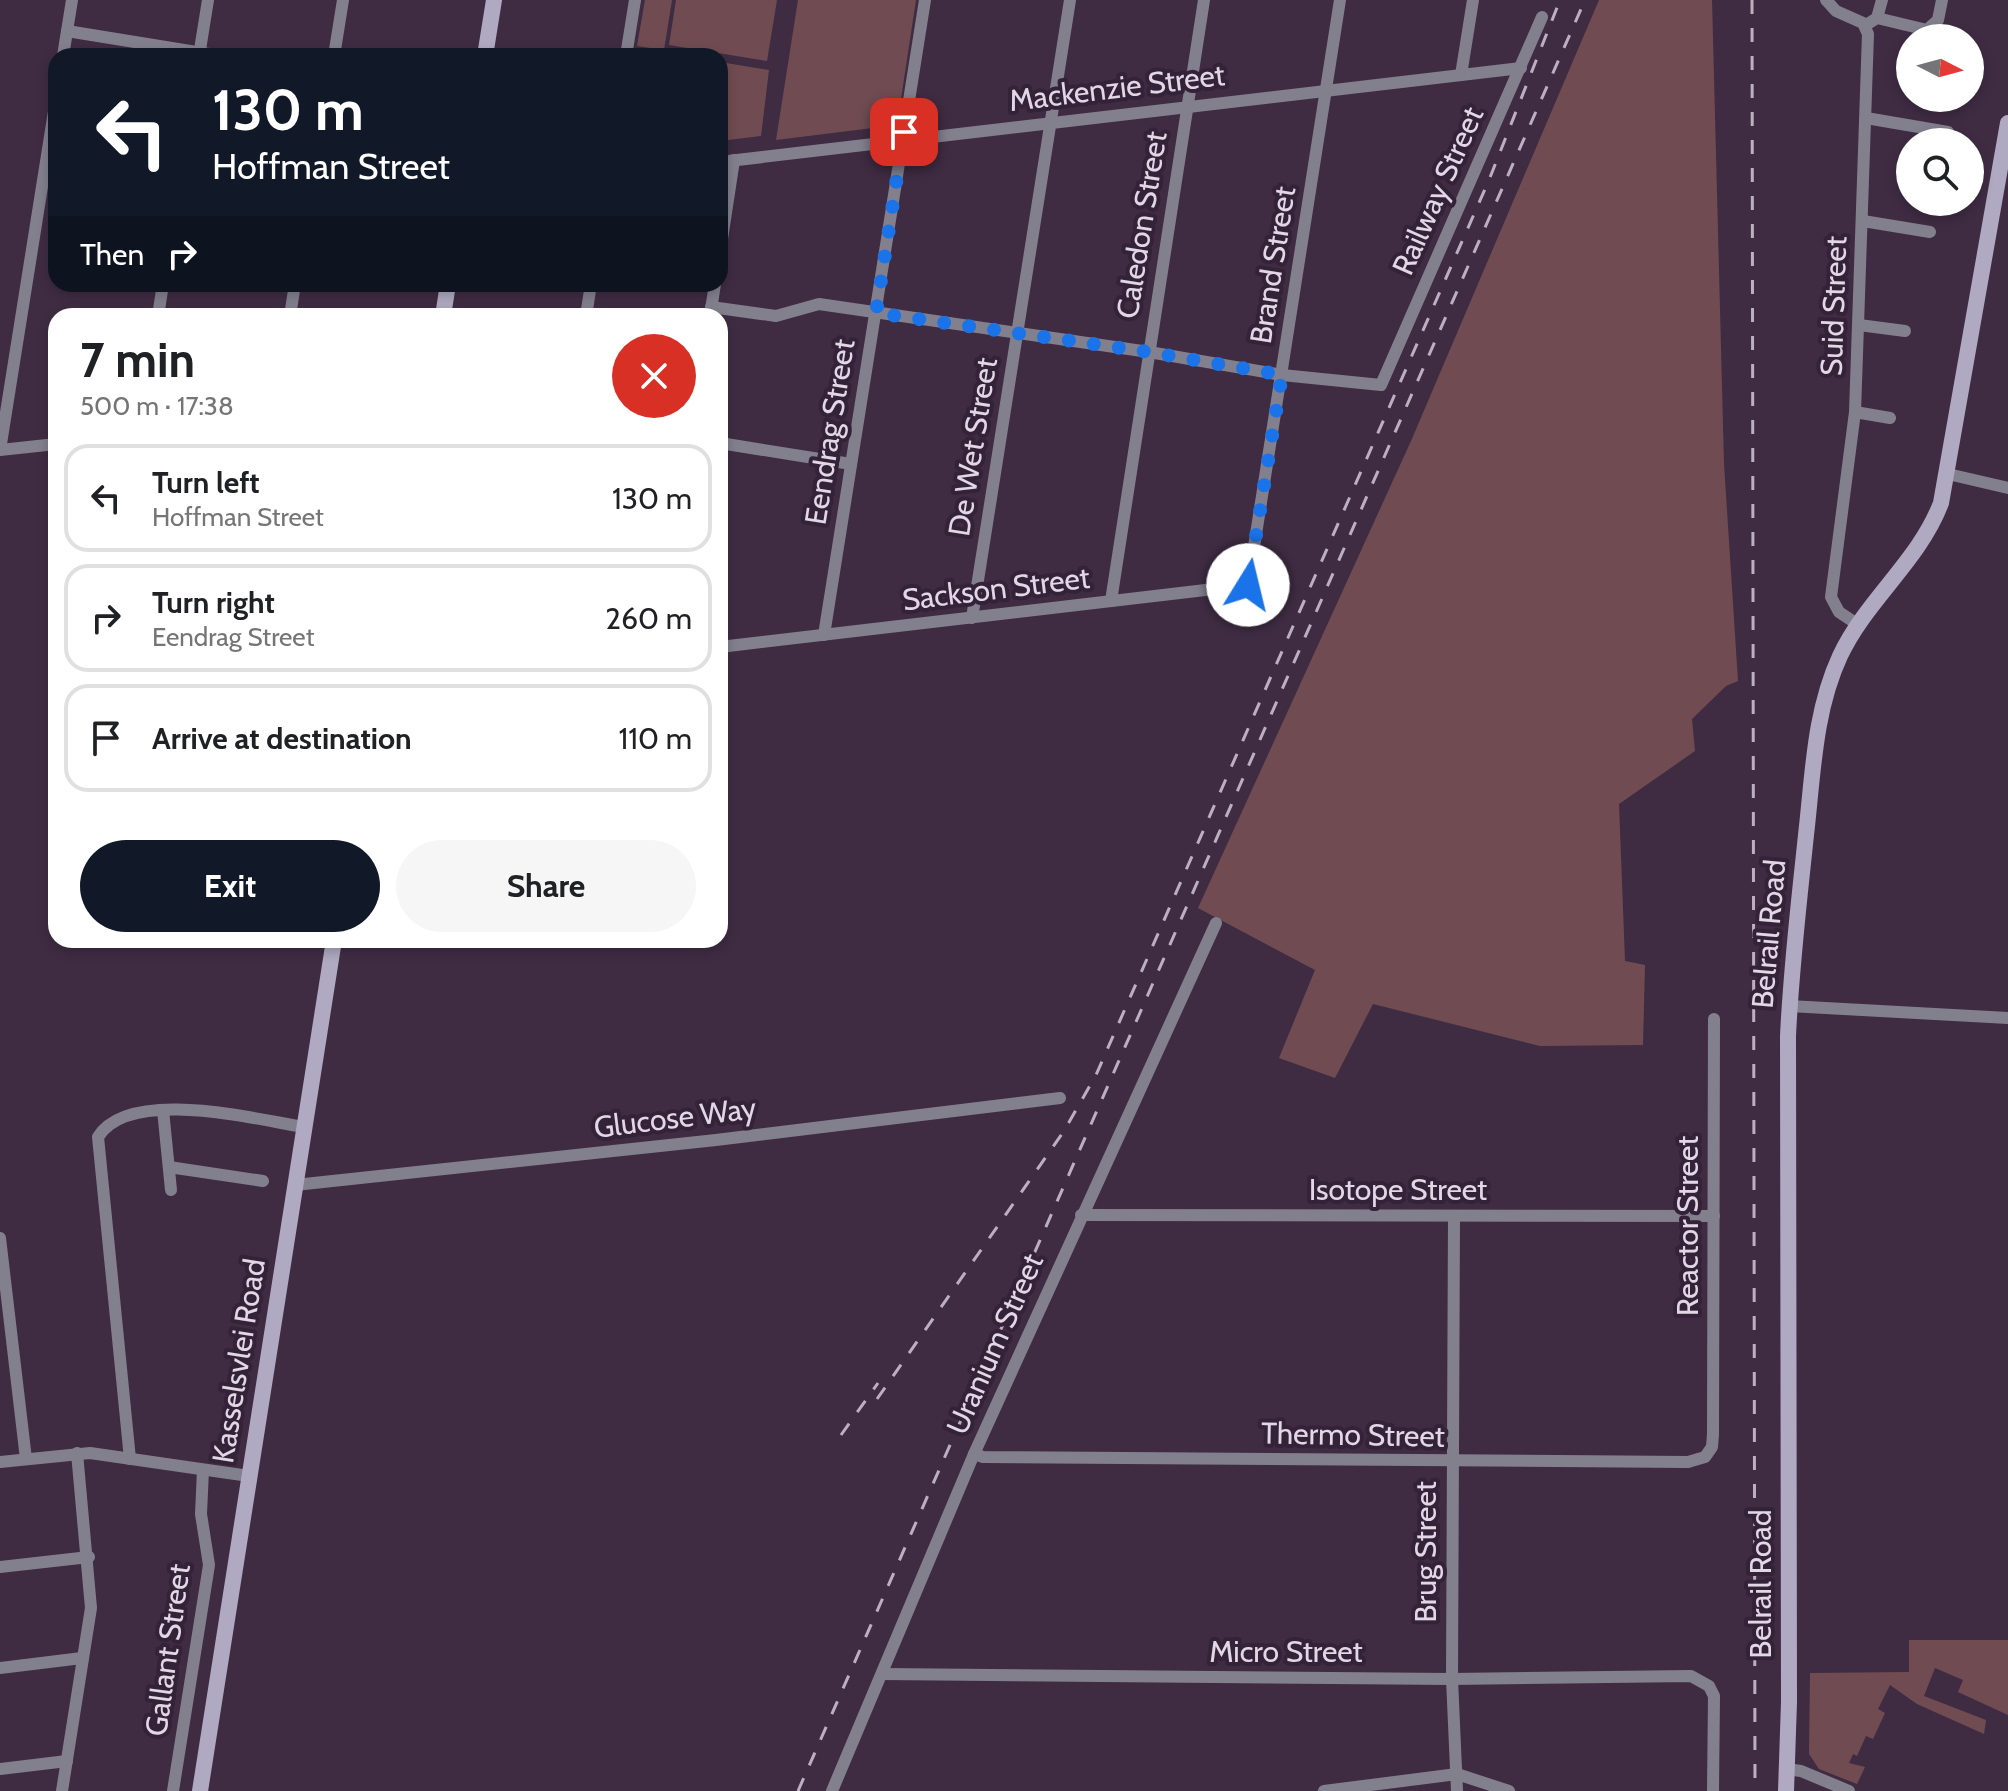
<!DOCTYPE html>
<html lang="en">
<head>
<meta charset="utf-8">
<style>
  body { margin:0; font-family:Cabin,sans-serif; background:#f6f6f6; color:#202124; height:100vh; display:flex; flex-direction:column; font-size:30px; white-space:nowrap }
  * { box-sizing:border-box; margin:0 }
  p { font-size:26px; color:#757577 }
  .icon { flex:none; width:44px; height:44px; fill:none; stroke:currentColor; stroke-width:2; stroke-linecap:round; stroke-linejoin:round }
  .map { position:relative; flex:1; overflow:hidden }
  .drawer { position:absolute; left:48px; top:308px; width:680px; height:640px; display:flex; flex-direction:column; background:#fff; border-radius:24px; box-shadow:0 4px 12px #0003 }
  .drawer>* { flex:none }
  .guide { position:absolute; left:48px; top:48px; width:680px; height:244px; border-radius:24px; box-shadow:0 4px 12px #0003; background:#111827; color:#fff; overflow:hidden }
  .needle { width:52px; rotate:96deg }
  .fabs { position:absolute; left:1896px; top:24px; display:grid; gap:16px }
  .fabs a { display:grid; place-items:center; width:88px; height:88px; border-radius:50%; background:#fff; box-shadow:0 4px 12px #0003; font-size:40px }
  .pin { position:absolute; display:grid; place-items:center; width:68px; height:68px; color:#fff; margin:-34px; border-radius:16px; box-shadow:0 4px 12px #0006 }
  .me { position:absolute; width:88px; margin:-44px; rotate:9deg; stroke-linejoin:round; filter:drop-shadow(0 0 6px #0008) }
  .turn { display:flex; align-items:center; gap:28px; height:168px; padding:0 32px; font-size:36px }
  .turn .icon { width:104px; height:104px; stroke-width:2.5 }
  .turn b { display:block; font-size:56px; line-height:68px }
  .then { display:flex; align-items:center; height:76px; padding:0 32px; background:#0003; gap:16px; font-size:30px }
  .round { display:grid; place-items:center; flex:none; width:84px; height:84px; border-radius:42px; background:#f6f6f6 }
  .summary { display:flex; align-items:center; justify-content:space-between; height:136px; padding:0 32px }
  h1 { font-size:48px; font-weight:800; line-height:60px }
  .cta { display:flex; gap:16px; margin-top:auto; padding:16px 32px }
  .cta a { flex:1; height:92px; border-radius:48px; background:#111827; color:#fff; font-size:32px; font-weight:800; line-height:92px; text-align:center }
  .cta a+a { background:#f6f6f6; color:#202124 }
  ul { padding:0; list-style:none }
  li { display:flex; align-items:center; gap:24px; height:108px; margin:0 16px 12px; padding:0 16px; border:4px solid #e0e0e0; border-radius:24px }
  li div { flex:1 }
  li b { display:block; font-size:30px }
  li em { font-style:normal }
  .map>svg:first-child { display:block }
  .green { fill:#704c52 }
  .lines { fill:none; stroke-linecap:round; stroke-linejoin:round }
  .street { stroke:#83808e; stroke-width:12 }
  .secondary { stroke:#afaac1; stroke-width:16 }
  .rail { stroke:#bcafc0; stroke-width:3; stroke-dasharray:14 14; stroke-linecap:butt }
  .route { stroke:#1a73e8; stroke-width:14; stroke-dasharray:0 25.2 }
  .labels { text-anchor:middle; stroke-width:8; stroke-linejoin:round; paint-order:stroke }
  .street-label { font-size:30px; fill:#e2d7e5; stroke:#342239 }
</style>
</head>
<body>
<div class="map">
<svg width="2008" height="1791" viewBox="0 0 2008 1791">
  <rect width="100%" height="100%" fill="#3f2c43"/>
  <g class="green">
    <polygon points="645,0 672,0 664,50 637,46"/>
    <polygon points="676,0 777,0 767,61 669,45"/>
    <polygon points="798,0 916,0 897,125 776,140"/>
    <polygon points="1599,0 1712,0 1724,464 1738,681 1726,686 1692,719 1695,751 1619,804 1625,961 1645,965 1643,1045 1540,1046 1373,1004 1335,1078 1279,1058 1315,970 1198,908 1411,441"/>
    <polygon points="720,62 769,70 761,136 720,141"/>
    <polygon points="1909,1640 2008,1640 2008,1715 1958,1692 1963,1680 1935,1668 1924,1696 1986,1720 1984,1734 1917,1704 1890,1685 1878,1709 1885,1713 1873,1739 1866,1736 1857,1756 1853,1754 1849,1763 1865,1767 1857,1784 1819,1769 1809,1754 1810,1673 1909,1672"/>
  </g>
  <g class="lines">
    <g class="street">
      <polyline points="1826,0 1836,11 1863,23 1868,34 1855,412 1831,597 1839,612 1857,624"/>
      <polyline points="1877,18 1882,0"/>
      <polyline points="1866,25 1877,18 1927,30 1938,20 1942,0"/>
      <polyline points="67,31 221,56"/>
      <polyline points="63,56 72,0"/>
      <polyline points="199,56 208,0"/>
      <polyline points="334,56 343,0"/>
      <polyline points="626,56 635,0"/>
      <polyline points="1461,75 1473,0"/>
      <polyline points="1866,118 1948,132"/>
      <polyline points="720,162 1521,68"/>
      <polyline points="1863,221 1930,232"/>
      <polyline points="720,252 734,160"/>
      <polyline points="711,307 776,316 819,304 1149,352 1282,375 1381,385 1542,17"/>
      <polyline points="158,316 163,284"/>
      <polyline points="290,316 295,284"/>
      <polyline points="586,316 591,284"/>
      <polyline points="710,316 715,284"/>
      <polyline points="1859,325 1905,331"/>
      <polyline points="1855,412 1890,418"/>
      <polyline points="720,443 851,464"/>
      <polyline points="0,450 56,99"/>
      <polyline points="0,450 56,444"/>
      <polyline points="1948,474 2008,488"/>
      <polyline points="1248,585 1340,0"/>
      <polyline points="1111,601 1204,0"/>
      <polyline points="972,618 1070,0"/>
      <polyline points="824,635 925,0"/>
      <polyline points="720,647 1248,585 1277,585"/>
      <polyline points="1789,1006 2008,1018"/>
      <polyline points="163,1110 171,1190"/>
      <polyline points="169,1167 263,1181"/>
      <polyline points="295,1185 716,1140 1060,1098"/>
      <polyline points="1081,1215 1714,1216"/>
      <polyline points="1454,1216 1452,1679 1457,1791"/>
      <polyline points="0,1238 26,1459"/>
      <polyline points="974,1454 983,1457 1688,1462 1705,1457 1712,1447 1713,1434 1714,1019"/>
      <path d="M 130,1459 L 98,1137 C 129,1087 254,1119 304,1127"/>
      <polyline points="0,1462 90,1453 249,1476"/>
      <polyline points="0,1567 89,1557"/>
      <polyline points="0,1668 82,1658"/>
      <polyline points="882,1674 1452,1679 1691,1676 1709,1686 1714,1696 1713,1791"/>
      <polyline points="0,1769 67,1761"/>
      <polyline points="1786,1769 1801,1771 1849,1791"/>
      <polyline points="62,1791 91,1608 77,1453"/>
      <polyline points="173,1791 209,1565 201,1514 203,1470"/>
      <polyline points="832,1791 974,1454 1216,923"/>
      <polyline points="1324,1791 1457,1774 1509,1791"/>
    </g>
    <g class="secondary">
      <polyline points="485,56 494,0"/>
      <polyline points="443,316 448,284"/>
      <polyline points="200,1791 334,940"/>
      <path d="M 1786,1791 L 1789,1702 L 1788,1036 C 1791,969 1799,902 1806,835 C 1813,775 1814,712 1840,656 C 1866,600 1919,561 1941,503 L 2008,123"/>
    </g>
    <g class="rail">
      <polyline points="1752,0 1755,1791"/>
      <polyline points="877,1399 1064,1131 1096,1075 1489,180 1560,0"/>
      <polyline points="841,1435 878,1383"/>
      <polyline points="798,1791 1585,0"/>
    </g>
  </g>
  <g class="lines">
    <polyline class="route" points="904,132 876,313 1149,352 1282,375 1248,585"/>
  </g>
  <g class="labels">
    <g class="street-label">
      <text transform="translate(1117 88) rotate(-7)" y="10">Mackenzie Street</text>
      <text transform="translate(1438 191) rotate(-66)" y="10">Railway Street</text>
      <text transform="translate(1142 225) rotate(-81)" y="10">Caledon Street</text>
      <text transform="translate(1273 265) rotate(-81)" y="10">Brand Street</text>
      <text transform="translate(1834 306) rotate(-88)" y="10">Suid Street</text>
      <text transform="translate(830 432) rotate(-81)" y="10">Eendrag Street</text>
      <text transform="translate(973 447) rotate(-81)" y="10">De Wet Street</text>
      <text transform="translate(996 589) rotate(-7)" y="10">Sackson Street</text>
      <text transform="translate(1769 934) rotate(-85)" y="10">Belrail Road</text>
      <text transform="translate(675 1118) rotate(-7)" y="10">Glucose Way</text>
      <text x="1398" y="1200">Isotope Street</text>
      <text transform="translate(1688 1226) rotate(-90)" y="10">Reactor Street</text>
      <text transform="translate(995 1344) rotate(-66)" y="10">Uranium Street</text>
      <text transform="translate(239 1361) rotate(-81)" y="10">Kasselsvlei Road</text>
      <text transform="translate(1353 1435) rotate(1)" y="10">Thermo Street</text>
      <text transform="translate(1426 1552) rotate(-90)" y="10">Brug Street</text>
      <text transform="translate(1761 1584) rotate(-90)" y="10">Belrail Road</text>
      <text transform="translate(168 1650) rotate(-82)" y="10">Gallant Street</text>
      <text x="1286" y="1662">Micro Street</text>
    </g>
  </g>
</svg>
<div class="fabs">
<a><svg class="needle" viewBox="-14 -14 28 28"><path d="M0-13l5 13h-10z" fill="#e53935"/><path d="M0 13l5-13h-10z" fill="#757577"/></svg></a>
<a><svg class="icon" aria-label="search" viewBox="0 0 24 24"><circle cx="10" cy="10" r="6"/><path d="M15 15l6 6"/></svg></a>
</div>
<div class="pin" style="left:904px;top:132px;background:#d93025"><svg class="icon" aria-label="arrive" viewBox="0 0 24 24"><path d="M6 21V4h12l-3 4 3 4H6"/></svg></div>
<svg class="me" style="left:1248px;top:585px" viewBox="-20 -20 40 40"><circle r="19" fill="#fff"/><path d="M0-13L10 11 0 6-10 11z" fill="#1a73e8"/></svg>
<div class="guide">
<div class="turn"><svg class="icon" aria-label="left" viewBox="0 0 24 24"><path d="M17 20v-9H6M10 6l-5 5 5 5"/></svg><div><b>130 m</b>Hoffman Street</div></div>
<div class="then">Then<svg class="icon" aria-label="right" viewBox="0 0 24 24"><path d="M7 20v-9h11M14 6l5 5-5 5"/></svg></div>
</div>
<section class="drawer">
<div class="summary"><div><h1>7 min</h1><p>500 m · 17:38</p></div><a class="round" style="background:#d93025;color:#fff"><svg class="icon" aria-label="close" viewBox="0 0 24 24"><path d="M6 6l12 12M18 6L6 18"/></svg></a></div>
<ul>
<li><svg class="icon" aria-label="left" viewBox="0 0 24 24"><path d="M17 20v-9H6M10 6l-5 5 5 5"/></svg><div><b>Turn left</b><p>Hoffman Street</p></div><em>130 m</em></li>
<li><svg class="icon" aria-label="right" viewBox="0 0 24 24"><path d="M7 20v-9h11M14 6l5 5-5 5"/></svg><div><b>Turn right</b><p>Eendrag Street</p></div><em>260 m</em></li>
<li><svg class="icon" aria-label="arrive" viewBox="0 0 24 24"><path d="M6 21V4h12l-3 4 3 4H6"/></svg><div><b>Arrive at destination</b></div><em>110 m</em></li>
</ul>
<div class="cta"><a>Exit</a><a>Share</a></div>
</section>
</div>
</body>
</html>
